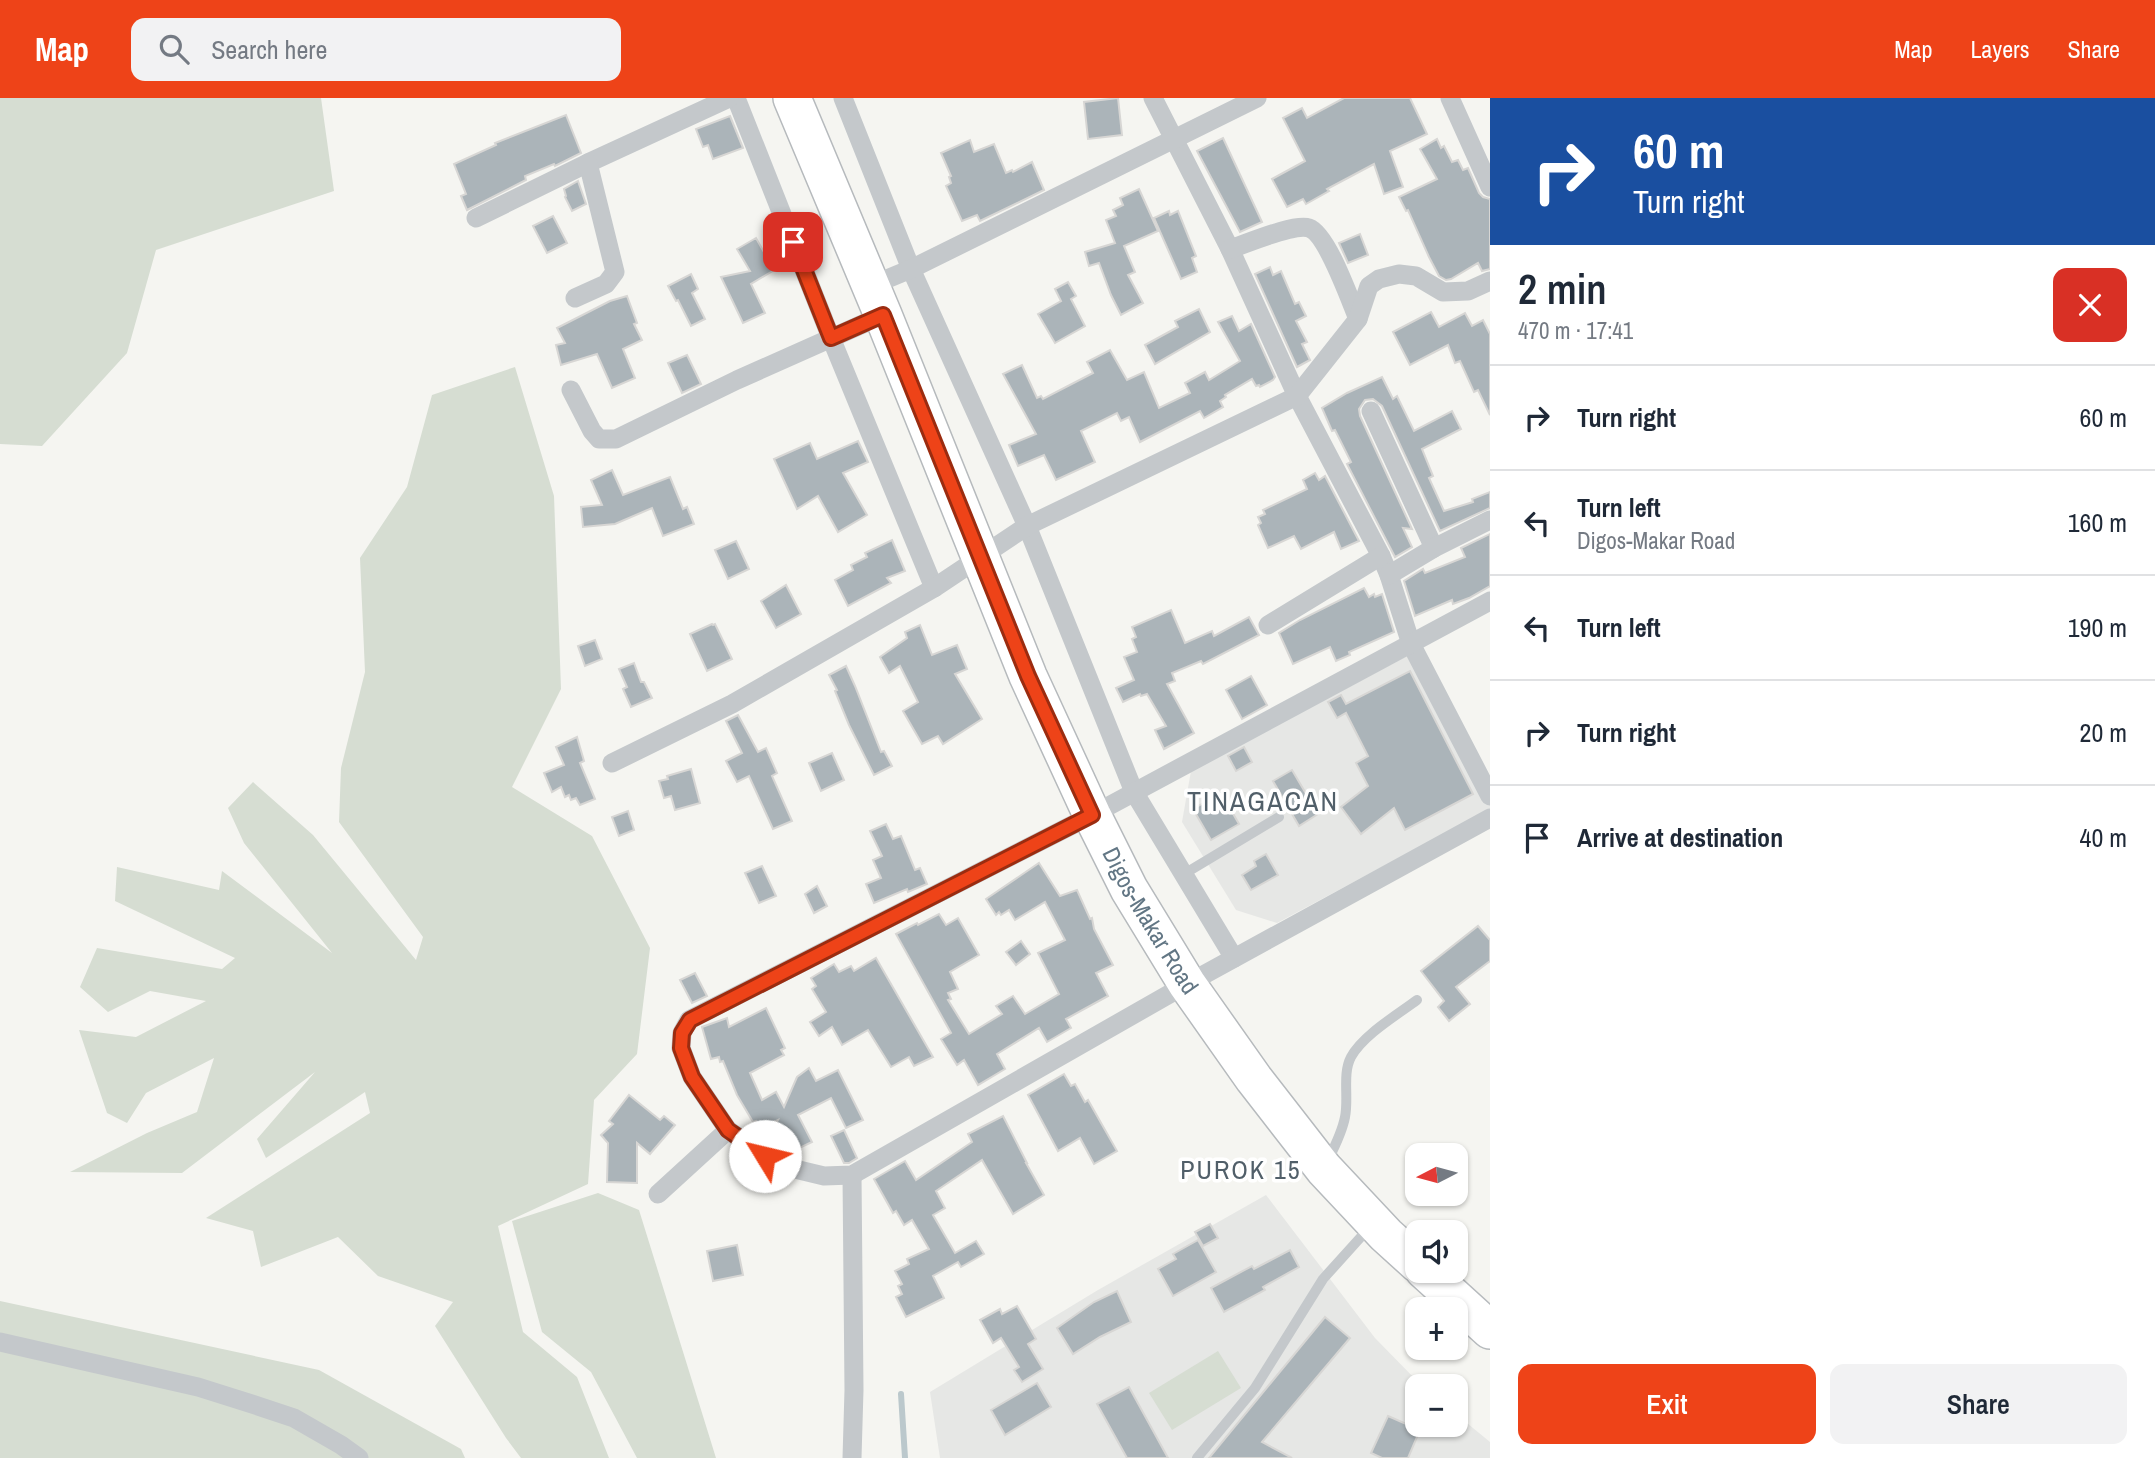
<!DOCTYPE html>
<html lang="en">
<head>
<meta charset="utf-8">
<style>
  body { margin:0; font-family:"Archivo Narrow",sans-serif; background:#f2f2f3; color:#1f2937; height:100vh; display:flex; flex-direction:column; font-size:26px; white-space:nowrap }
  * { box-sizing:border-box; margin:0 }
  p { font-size:23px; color:#747a83 }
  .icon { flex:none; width:38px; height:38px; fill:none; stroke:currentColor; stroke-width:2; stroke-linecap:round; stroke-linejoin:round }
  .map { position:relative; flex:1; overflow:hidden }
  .sheet { display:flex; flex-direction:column; background:#fff; width:665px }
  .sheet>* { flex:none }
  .top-card { background:#1a4fa0; color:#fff; overflow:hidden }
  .needle { width:46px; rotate:264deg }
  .fabs { position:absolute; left:1405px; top:1045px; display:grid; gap:14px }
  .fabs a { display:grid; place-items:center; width:63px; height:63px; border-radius:14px; background:#fff; box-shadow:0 2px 5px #0004; font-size:35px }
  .pin { position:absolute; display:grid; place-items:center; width:60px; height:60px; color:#fff; margin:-30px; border-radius:14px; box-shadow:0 4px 10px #0006 }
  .me { position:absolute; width:77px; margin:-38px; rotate:306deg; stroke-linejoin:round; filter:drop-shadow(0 0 5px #0008) }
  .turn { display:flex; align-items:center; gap:24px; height:147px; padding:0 28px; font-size:32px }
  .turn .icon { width:91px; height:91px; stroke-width:2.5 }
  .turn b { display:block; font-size:49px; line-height:60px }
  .round { display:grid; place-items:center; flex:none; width:74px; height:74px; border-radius:14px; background:#f2f2f3 }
  .summary { display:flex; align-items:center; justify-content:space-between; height:119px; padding:0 28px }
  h1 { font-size:42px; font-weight:600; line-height:52px }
  .action { display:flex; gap:14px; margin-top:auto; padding:14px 28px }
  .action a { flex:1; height:80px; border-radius:14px; background:#ee4318; color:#fff; font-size:28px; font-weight:600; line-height:80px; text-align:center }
  .action a+a { background:#f2f2f3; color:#1f2937 }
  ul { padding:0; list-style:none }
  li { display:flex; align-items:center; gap:21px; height:105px; padding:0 28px; border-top:2px solid #e0e1e3 }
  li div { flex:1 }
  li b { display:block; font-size:26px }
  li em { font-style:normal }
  header { display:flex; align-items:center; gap:42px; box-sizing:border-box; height:98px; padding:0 35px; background:#ee4318; color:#fff }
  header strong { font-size:33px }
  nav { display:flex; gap:38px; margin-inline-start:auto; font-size:24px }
  .search { width:490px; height:63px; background:#f2f2f3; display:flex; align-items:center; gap:18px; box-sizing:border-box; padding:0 24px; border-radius:14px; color:#747a83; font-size:26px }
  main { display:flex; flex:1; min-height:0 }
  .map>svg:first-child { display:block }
  .built { fill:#e6e7e5 }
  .green { fill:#d6ddd2 }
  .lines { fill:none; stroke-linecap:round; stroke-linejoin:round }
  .stream { stroke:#bbc8cc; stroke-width:6 }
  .building { fill:#abb4b9; stroke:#d7d6d4; stroke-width:2 }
  .highway-casing { stroke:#b6babd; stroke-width:40 }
  .lane { stroke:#c4c8cb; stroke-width:10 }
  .street { stroke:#c4c8cb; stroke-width:19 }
  .highway { stroke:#fff; stroke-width:37 }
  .route-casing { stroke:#9b2c10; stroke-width:18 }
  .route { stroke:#ee4318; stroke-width:12 }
  .labels { text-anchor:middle; stroke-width:7; stroke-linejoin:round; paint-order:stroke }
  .street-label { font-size:24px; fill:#627684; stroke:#fff }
  .neighbourhood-label { font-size:26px; letter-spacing:2px; fill:#515f69; stroke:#fff }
  .quarter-label { font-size:28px; letter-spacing:2px; fill:#515f69; stroke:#fff }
</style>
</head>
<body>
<header>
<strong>Map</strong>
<div class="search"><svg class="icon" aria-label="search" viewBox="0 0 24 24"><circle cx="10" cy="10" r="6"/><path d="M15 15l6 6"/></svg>Search here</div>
<nav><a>Map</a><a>Layers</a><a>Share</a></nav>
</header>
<main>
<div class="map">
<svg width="1490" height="1360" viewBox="0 0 1490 1360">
  <rect width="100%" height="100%" fill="#f5f5f1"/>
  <g class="built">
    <polygon points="1407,558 1490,706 1490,711 1277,825 1236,812 1182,724 1191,673"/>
    <polygon points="1266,1097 1375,1240 1422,1288 1418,1288 1418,1326 1456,1326 1456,1316 1490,1344 1490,1360 940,1360 930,1294 1098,1192"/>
  </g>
  <g class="green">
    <polygon points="0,0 321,0 334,93 156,152 127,255 42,348 0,346"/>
    <polygon points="515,269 554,398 561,591 512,689 592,738 650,850 637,956 594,1002 588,1086 498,1128 523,1234 577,1279 609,1360 521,1360 506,1340 435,1228 453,1204 378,1178 338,1139 261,1169 253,1133 206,1120 370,1015 365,994 266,1060 257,1041 315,974 182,1075 70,1074 147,1035 197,1014 214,960 146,995 127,1025 107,1015 79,932 136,939 206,903 150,893 108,914 80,889 97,850 222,871 235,860 115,803 117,769 219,792 222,773 332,855 244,745 228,710 253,684 313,737 416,862 423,839 339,724 341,670 365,574 360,460 407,389 432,297"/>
    <polygon points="598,1095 639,1112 716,1360 637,1360 591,1274 542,1234 512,1123"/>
    <polygon points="0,1203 319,1272 461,1351 465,1360 0,1360"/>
    <polygon points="1218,1253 1241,1290 1172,1332 1149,1295"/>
  </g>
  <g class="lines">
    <polyline class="stream" points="901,1296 905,1360"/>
  </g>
  <g class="building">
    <polygon points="1118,0 1122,37 1088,41 1084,4"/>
    <polygon points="1344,0 1410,0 1427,36 1390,53 1403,89 1384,96 1374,66 1327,91 1329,93 1306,106 1303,101 1287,109 1272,81 1305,63 1283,20 1302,10 1307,20"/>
    <polygon points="566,17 581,55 555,68 554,66 525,78 526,82 467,112 461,98 466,96 454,66 496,47 495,45"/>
    <polygon points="730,18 743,50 713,61 708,47 703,49 696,31"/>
    <polygon points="1223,40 1262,124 1240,134 1197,53"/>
    <polygon points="1437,41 1441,50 1444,48 1452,64 1458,62 1463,72 1468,70 1479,95 1483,99 1490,101 1490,171 1482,173 1478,165 1451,181 1446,182 1439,178 1429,159 1408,112 1406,113 1399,99 1437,81 1420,51"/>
    <polygon points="970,42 974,54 994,46 1006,75 1012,72 1013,74 1032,64 1044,92 980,123 977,117 962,123 946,88 951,85 949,79 951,78 941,55"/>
    <polygon points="578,83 586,106 572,113 565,99 566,98 564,91"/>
    <polygon points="1139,91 1158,133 1124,148 1135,174 1128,177 1143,205 1121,217 1111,197 1099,165 1089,168 1085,154 1115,145 1106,122 1116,118 1113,112 1123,107 1120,100"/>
    <polygon points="1169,113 1170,117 1178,113 1196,158 1192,160 1197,174 1181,181 1154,120"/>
    <polygon points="553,118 567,145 547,155 533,128"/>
    <polygon points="1360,136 1368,157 1348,165 1339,145"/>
    <polygon points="756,140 765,156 771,152 781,168 751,186 765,215 743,225 721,179 750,173 737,151"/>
    <polygon points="1270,169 1273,177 1281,173 1295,206 1299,204 1306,218 1296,223 1307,244 1302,246 1310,262 1297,269 1255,176"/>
    <polygon points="691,176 698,191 692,195 705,221 691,228 678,202 676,203 668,188"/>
    <polygon points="1068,184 1076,198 1071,201 1085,228 1055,245 1038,216 1061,203 1055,191"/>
    <polygon points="627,198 637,225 634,226 642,242 623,251 635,280 612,290 597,256 561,267 556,247 565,245 557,230 610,203"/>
    <polygon points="1199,211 1210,234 1155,266 1145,247 1178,229 1175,223"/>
    <polygon points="1431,214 1439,229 1465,215 1472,228 1483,222 1490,236 1490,317 1478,292 1474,294 1460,263 1455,265 1448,247 1410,267 1393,234"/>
    <polygon points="1232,218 1239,233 1251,226 1275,279 1273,282 1260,289 1259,287 1256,288 1252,281 1225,297 1226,299 1220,303 1223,309 1204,320 1200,313 1140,344 1129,319 1121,323 1117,315 1081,333 1095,364 1056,382 1044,357 1018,368 1009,347 1036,336 1003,276 1022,267 1037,300 1041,298 1043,301 1093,275 1087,264 1110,252 1127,282 1144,274 1159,310 1190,295 1185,285 1205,274 1209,282 1240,263 1218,224"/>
    <polygon points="687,257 701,286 682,295 668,265"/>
    <polygon points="1382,279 1393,301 1397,298 1414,333 1452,313 1461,331 1422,351 1433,378 1429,380 1444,413 1473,404 1472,401 1490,394 1490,410 1440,433 1382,308 1373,301 1365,302 1359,311 1360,318 1412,431 1403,430 1412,449 1395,459 1347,366 1351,364 1335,332 1332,333 1322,310 1347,295"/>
    <polygon points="858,343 868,364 843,375 867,417 838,434 818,398 797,411 774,361 810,345 817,361"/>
    <polygon points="612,372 623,397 670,379 683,411 687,409 694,426 663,438 652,410 615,426 583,429 581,409 602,407 591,382"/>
    <polygon points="1315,375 1319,382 1325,378 1359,443 1341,451 1334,434 1301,451 1294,438 1268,450 1258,427 1261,425 1258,419 1265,416 1263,412 1307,391 1303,382"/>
    <polygon points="1490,436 1490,488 1469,500 1453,506 1452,502 1415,518 1404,483 1423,471 1425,475 1465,459 1461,450"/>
    <polygon points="892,442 905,473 887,480 891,485 848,508 835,482 853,472 851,467 867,459 865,455"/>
    <polygon points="736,443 749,471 728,481 715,452"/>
    <polygon points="786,487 801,516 776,530 761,503"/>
    <polygon points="1364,490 1369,499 1374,496 1375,499 1382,496 1394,534 1349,554 1350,557 1336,563 1330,549 1293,566 1279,535 1300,522"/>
    <polygon points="1171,512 1185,545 1212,533 1214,538 1249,519 1259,537 1203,566 1201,563 1172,575 1175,583 1167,586 1194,635 1164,651 1155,632 1166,628 1147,596 1141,598 1140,596 1123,604 1116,590 1134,582 1124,559 1137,554 1132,541 1136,539 1132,529"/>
    <polygon points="712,526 713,527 715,526 732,561 707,573 690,536"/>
    <polygon points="920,527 932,557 957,547 967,571 955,576 982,621 943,646 938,638 922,646 903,613 918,604 900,568 889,575 880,559 907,540 905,534"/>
    <polygon points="595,542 602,561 585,568 578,548"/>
    <polygon points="634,565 641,584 644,584 652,600 631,609 623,591 627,589 619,571"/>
    <polygon points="846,568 855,588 881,654 884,653 892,668 874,677 849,627 835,593 837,592 829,577"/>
    <polygon points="1410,573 1473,696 1405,732 1394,710 1361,736 1341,709 1368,688 1356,665 1368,658 1346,615 1337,620 1328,604 1341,597 1346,606"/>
    <polygon points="1251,578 1267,607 1242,621 1226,592"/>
    <polygon points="738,617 758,654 766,650 777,675 772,678 792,723 773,731 749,678 737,684 726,663 742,655 726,623"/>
    <polygon points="577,639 584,663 580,665 595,701 580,707 576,700 571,702 569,697 565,699 561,689 552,694 544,675 564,667 556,649"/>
    <polygon points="1244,649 1252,664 1236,673 1228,658"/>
    <polygon points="832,655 844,682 821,693 809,665"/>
    <polygon points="691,671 700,705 675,712 671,698 664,700 659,683 668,681 667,678"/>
    <polygon points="1292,672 1318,716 1299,728 1273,683"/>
    <polygon points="1221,695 1239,726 1211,742 1193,711"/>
    <polygon points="628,713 634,732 619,738 612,719"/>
    <polygon points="886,726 893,741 901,738 915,772 920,770 927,786 908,794 907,791 874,805 866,786 881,780 873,762 882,758 870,733"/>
    <polygon points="1266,756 1278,777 1251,792 1242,777 1256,768 1254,763"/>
    <polygon points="1039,765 1060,798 1077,792 1090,821 1092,820 1094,831 1113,867 1096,875 1108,898 1066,921 1071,930 1047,944 1039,930 997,956 1005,971 978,987 964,962 957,967 941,941 951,935 896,836 917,825 918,827 939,816 946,827 958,820 979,857 950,874 958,891 948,895 951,901 948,902 969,936 1002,916 996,908 1013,898 1025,916 1059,896 1038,855 1065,842 1045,804 1015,822 1009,812 1001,817 999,814 996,817 986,801"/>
    <polygon points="762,768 776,798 759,805 745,775"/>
    <polygon points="817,788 827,808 814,815 805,796"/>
    <polygon points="1478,828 1490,842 1490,863 1456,889 1470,906 1449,923 1438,909 1444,903 1421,873"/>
    <polygon points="1021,843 1030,856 1016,867 1006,854"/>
    <polygon points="876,860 933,959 914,968 909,959 891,969 868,932 842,947 832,929 819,938 810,924 826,914 812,891 816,888 811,880 834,866 839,874 851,868 854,873"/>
    <polygon points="695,875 707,898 692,905 680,882"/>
    <polygon points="766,910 785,950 781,952 784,957 750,975 762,1002 776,994 784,1009 797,979 809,970 816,983 838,972 863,1022 846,1030 831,1000 798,1017 812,1044 791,1054 779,1028 775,1029 778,1022 760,1030 756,1023 753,1024 737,997 723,963 720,964 719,959 711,961 702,929 727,920 729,929"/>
    <polygon points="1064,976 1071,988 1075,986 1085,1004 1088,1002 1117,1053 1094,1066 1080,1040 1058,1053 1028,997"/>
    <polygon points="629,997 660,1022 664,1018 675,1027 650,1056 637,1045 637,1085 607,1084 608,1045 601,1037 613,1026 609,1023"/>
    <polygon points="1003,1018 1027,1065 1026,1065 1044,1097 1013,1116 982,1062 936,1093 945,1110 933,1117 955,1155 976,1143 984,1156 961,1169 958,1164 933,1178 944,1200 906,1219 896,1199 902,1196 898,1188 902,1186 895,1173 909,1166 907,1161 929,1151 912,1122 904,1127 896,1113 893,1115 874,1081 905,1063 916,1082 972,1044 968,1036"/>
    <polygon points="844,1032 857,1060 849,1065 844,1065 831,1038"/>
    <polygon points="1210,1126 1218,1140 1203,1148 1195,1134"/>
    <polygon points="1198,1142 1216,1174 1173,1198 1158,1171 1176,1161 1173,1156"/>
    <polygon points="737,1147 743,1177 713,1183 707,1153"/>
    <polygon points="1290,1152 1299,1169 1263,1189 1265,1192 1224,1214 1211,1190 1252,1168 1254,1171"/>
    <polygon points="1117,1193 1131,1224 1100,1239 1073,1256 1057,1230 1094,1204"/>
    <polygon points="1017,1208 1036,1241 1028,1246 1043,1271 1022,1284 1014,1272 1019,1269 1001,1240 993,1245 980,1222 1000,1211 1002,1216"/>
    <polygon points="1325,1219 1350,1240 1262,1344 1292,1360 1209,1360"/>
    <polygon points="1037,1285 1051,1309 1005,1337 991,1312"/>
    <polygon points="1129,1289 1168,1360 1127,1360 1097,1306"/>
    <polygon points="1388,1318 1420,1332 1408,1360 1382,1360 1371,1355"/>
  </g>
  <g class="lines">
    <defs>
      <g id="highway">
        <path id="s1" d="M 792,0 L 883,217 L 1028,578 L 1092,717 L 1129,791 L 1187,886 L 1254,981 L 1324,1071 L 1386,1137 L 1418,1166"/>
        <polyline points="1424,1172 1490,1232"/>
      </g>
    </defs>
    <use href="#highway" class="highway-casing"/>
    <g class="lane">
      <polyline points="1184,776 1279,719"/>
      <path d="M 1327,1064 C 1334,1050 1342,1035 1345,1019 C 1349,1000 1342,976 1351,959 C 1363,937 1397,917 1417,902"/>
      <polyline points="1197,1360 1255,1290 1323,1181 1369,1130"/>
    </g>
    <g class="street">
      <polyline points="736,0 831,240 934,490"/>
      <polyline points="843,0 911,171 1027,428 1134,694 1234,860"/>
      <polyline points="1153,0 1230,151 1297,298 1381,458 1389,477 1411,546 1490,698"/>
      <polyline points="1450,0 1490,89"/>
      <polyline points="476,120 588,65 729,0"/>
      <path d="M 1230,151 C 1246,146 1294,125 1309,130 C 1327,136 1350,202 1358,221"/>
      <polyline points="870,188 911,171 1257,0"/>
      <polyline points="575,200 606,186 615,174 588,65"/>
      <polyline points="571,292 592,333 599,341 616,341 737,282 883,217"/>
      <polyline points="1371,313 1434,450"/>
      <polyline points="1389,477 1434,450 1490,422"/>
      <polyline points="1490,503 1092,717 689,922 682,935 681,950 692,979 728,1032 765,1058 799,1072 824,1078 852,1077 1187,886 1490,720"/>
      <polyline points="1268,527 1381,458"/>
      <polyline points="612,665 732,606 934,490 1027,428 1297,298 1358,221 1369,188 1379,181 1399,176 1416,178 1443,194 1468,193 1490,183"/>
      <polyline points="658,1096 728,1032"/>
      <polyline points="0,1244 198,1289 252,1306 294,1320 341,1347 359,1360"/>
      <polyline points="852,1360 854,1292 852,1077"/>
    </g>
    <use href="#highway" class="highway"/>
  </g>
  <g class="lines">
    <defs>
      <polyline id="route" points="765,1058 728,1032 692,979 681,950 682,935 690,922 1092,717 1028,578 883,217 831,240 793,144"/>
    </defs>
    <use href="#route" class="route-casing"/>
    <use href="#route" class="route"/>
  </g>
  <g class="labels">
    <g class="street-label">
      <text dy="8" stroke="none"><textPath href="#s1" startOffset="898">Digos-Makar Road</textPath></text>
    </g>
    <g class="neighbourhood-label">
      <text x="1241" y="1081">PUROK 15</text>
    </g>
    <g class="quarter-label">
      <text x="1263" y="713">TINAGACAN</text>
    </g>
  </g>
</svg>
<div class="fabs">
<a><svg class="needle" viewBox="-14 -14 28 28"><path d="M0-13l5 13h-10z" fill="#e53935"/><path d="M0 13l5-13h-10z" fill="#747a83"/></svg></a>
<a><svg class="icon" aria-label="sound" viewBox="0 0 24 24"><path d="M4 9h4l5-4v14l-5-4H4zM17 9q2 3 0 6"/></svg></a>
<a>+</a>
<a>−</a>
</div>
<div class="pin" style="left:793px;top:144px;background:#d93025"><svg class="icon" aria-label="arrive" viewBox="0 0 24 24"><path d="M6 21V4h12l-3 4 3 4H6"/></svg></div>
<svg class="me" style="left:765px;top:1058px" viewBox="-20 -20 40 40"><circle r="19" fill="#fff"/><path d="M0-13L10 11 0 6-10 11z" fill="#ee4318"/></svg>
</div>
<section class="sheet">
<div class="top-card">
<div class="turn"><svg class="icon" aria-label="right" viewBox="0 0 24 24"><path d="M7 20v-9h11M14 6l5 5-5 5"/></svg><div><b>60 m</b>Turn right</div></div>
</div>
<div class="summary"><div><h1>2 min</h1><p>470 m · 17:41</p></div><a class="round" style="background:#d93025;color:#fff"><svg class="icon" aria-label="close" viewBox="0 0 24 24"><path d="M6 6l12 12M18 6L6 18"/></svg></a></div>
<ul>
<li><svg class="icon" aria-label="right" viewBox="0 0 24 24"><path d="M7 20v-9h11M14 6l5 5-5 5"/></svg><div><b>Turn right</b></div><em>60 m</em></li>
<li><svg class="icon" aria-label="left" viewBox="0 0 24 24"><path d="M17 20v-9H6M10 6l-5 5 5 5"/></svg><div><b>Turn left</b><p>Digos-Makar Road</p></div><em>160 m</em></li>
<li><svg class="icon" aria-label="left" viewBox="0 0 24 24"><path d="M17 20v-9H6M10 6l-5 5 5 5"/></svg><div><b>Turn left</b></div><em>190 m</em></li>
<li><svg class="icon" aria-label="right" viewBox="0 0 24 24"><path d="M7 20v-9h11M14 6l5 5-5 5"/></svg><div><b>Turn right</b></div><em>20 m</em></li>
<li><svg class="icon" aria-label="arrive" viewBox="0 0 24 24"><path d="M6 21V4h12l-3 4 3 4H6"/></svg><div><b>Arrive at destination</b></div><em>40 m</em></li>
</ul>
<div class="action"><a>Exit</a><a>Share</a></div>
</section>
</main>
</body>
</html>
